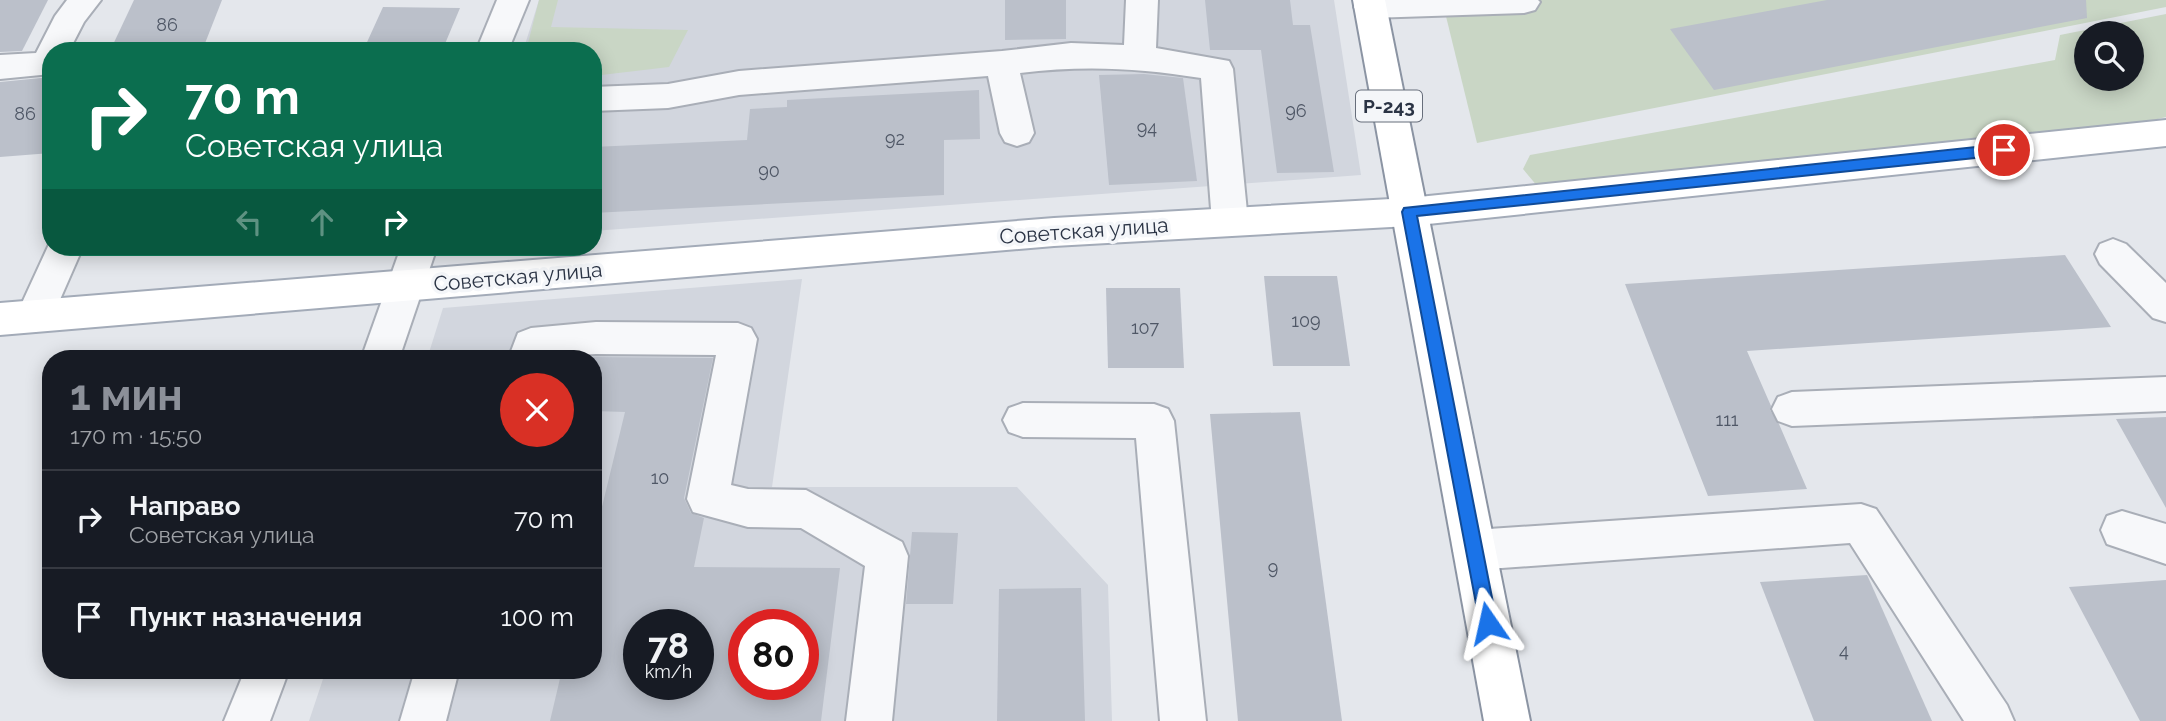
<!DOCTYPE html>
<html lang="ru">
<head>
<meta charset="utf-8">
<style>
  body { margin:0; font-family:Raleway,sans-serif; background:#242831; color:#f1f3f6; height:100vh; display:flex; flex-direction:column; font-size:26px; white-space:nowrap }
  * { box-sizing:border-box; margin:0 }
  p { font-size:23px; color:#9ea1a6 }
  .icon { flex:none; width:38px; height:38px; fill:none; stroke:currentColor; stroke-width:2; stroke-linecap:round; stroke-linejoin:round }
  .map { position:relative; flex:1; overflow:hidden }
  .panel { position:absolute; left:42px; top:350px; width:560px; height:329px; display:flex; flex-direction:column; background:#171b24; border-radius:28px; box-shadow:0 4px 18px #0003 }
  .panel>* { flex:none }
  .banner { position:absolute; left:42px; top:42px; width:560px; height:214px; border-radius:28px; box-shadow:0 4px 18px #0003; background:#0b6e4f; color:#fff; overflow:hidden }
  .controls { position:absolute; left:2074px; top:21px; display:grid; gap:14px }
  .controls a { display:grid; place-items:center; width:70px; height:70px; border-radius:50%; background:#171b24; box-shadow:0 4px 18px #0003; font-size:35px }
  .speed { position:absolute; left:623px; top:609px; display:flex; gap:14px; font-size:35px; font-weight:700; text-align:center }
  .speed>* { display:grid; place-content:center; width:91px; height:91px; border-radius:50%; background:#171b24; box-shadow:0 4px 18px #0003; line-height:1 }
  .speed small { font-size:18px; font-weight:400 }
  .speed .limit { border:10px solid #d22; background:#fff; color:#111 }
  .pin { position:absolute; display:grid; place-items:center; width:60px; height:60px; color:#fff; margin:-30px; border:4px solid #fff; border-radius:50%; box-shadow:0 2px 7px #0007 }
  .me { position:absolute; width:77px; margin:-38px; rotate:349deg; stroke-linejoin:round; filter:drop-shadow(0 0 5px #0008) }
  .turn { display:flex; align-items:center; gap:24px; height:147px; padding:0 28px; font-size:32px }
  .turn .icon { width:91px; height:91px; stroke-width:2.5 }
  .turn b { display:block; font-size:49px; line-height:60px }
  .lanes { display:flex; align-items:center; height:66px; padding:0 28px; background:#0003; justify-content:center; gap:35px; direction:ltr }
  .lanes .off { opacity:.35 }
  .round { display:grid; place-items:center; flex:none; width:74px; height:74px; border-radius:37px; background:#242831 }
  .overview { display:flex; align-items:center; justify-content:space-between; height:119px; padding:0 28px }
  h1 { font-size:42px; font-weight:700; line-height:52px; color:#8c9099 }
  ul { padding:0; list-style:none }
  li { display:flex; align-items:center; gap:21px; height:98px; padding:0 28px; border-top:2px solid #363941 }
  li div { flex:1 }
  li b { display:block; font-size:26px }
  li em { font-style:normal }
  .map>svg:first-child { display:block }
  .built { fill:#d2d6de; fill-rule:evenodd }
  .green { fill:#c9d6c5; fill-rule:evenodd }
  .building { fill:#bbc0ca; fill-rule:evenodd }
  .lines { fill:none; stroke-linecap:round; stroke-linejoin:round }
  .minor-casing { stroke:#a9aeb7; stroke-width:4 }
  .major-casing { stroke:#a3abb8; stroke-width:4 }
  .highway-casing { stroke:#8b94a3; stroke-width:4 }
  .minor { fill:#f7f8fa; fill-rule:evenodd }
  .major { fill:#fff; fill-rule:evenodd }
  .highway { fill:#fff; fill-rule:evenodd }
  .route { fill:#1a73e8; stroke:#114b97; stroke-width:2 }
  .labels { text-anchor:middle; stroke-width:7; stroke-linejoin:round; paint-order:stroke }
  .number-label { font-size:18px; fill:#4f5766 }
  .shield { fill:#f4f6f9; stroke:#676e7b; stroke-width:2 }
  .shield-label { font-size:19px; font-weight:bold; fill:#2b3445 }
  .street-label { font-size:21px; fill:#2b3445; stroke:#f4f6f9 }
</style>
</head>
<body>
<div class="map">
<svg width="2166" height="721" viewBox="0 0 2166 721">
  <rect width="100%" height="100%" fill="#e4e7ec"/>
  <g class="built">
    <polygon points="539,0 1334,0 1361,175 593,231 593,51 523,51"/>
    <path d="M 802,279 L 772,487 L 1017,487 L 1108,585 L 1112,721 L 309,721 L 326,670 L 593,670 L 593,359 L 427,359 L 443,308 ZM 639,625 L 698,625 L 698,684 L 639,684 ZM 744,625 L 803,625 L 803,684 L 744,684 Z"/>
  </g>
  <g class="green">
    <polygon points="539,0 558,0 551,27 688,30 669,67 593,76 593,51 526,51"/>
    <polygon points="1442,0 2166,0 2166,7 1477,143"/>
    <path d="M 2166,14 L 2166,117 L 2141,123 L 1538,187 L 1523,169 L 1530,155 L 2055,60 L 2060,35 ZM 2086,33 L 2132,33 L 2132,79 L 2086,79 Z"/>
  </g>
  <g class="building">
    <polygon points="0,0 48,0 22,51 0,52"/>
    <polygon points="134,0 222,0 202,51 110,51"/>
    <polygon points="1005,0 1066,0 1066,39 1005,40"/>
    <polygon points="1205,0 1290,0 1293,25 1310,25 1334,172 1277,173 1261,50 1210,50"/>
    <polygon points="1827,0 2086,0 2087,18 1714,90 1670,29"/>
    <polygon points="383,7 460,8 442,51 363,51"/>
    <polygon points="1144,74 1183,78 1197,181 1109,185 1099,75"/>
    <polygon points="51,77 51,153 0,157 0,82"/>
    <polygon points="979,90 980,139 944,140 944,195 593,213 593,147 747,140 750,109 787,107 787,100"/>
    <polygon points="2065,255 2111,327 1747,351 1771,406 1770,410 1779,424 1807,489 1708,496 1625,284"/>
    <polygon points="1264,276 1337,276 1350,366 1273,366"/>
    <polygon points="1106,288 1180,288 1184,368 1108,368"/>
    <path d="M 593,357 L 713,358 L 684,498 L 691,513 L 704,518 L 694,567 L 840,568 L 821,721 L 550,721 L 562,670 L 593,670 L 593,544 L 625,412 L 593,411 ZM 639,625 L 698,625 L 698,684 L 639,684 ZM 744,625 L 803,625 L 803,684 L 744,684 Z"/>
    <polygon points="1300,412 1342,721 1238,721 1210,414"/>
    <polygon points="2166,417 2166,508 2116,419"/>
    <polygon points="912,532 958,533 953,604 906,604"/>
    <polygon points="1867,575 1868,577 1932,721 1814,721 1760,582"/>
    <polygon points="2166,580 2166,721 2140,721 2069,587"/>
    <polygon points="1081,588 1085,721 997,721 999,589"/>
  </g>
  <g class="lines">
    <defs>
      <g id="minor">
        <polygon points="67,0 101,0 84,22 69,51 51,51 51,74 0,79 0,55 36,53 55,16"/>
        <polygon points="497,0 529,0 508,51 476,51"/>
        <path d="M 1126,0 L 1158,0 L 1156,48 L 1229,61 L 1233,69 L 1248,222 L 1243,232 L 1230,236 L 1217,232 L 1212,222 L 1201,78 C 1138,68 1084,65 1020,73 L 1034,133 L 1029,142 L 1017,146 L 1005,142 L 1000,133 L 988,76 L 739,95 L 668,108 L 593,111 L 593,87 L 668,84 L 739,71 L 1002,51 L 1071,43 L 1124,45 Z"/>
        <polygon points="1358,0 1538,0 1540,2 1535,10 1524,13 1370,18 1359,15 1354,7"/>
        <polygon points="2113,239 2126,244 2166,283 2166,322 2153,318 2100,264 2095,254 2100,244"/>
        <polygon points="51,240 51,247 83,247 48,327 35,332 22,327 16,316"/>
        <polygon points="401,247 437,247 399,359 361,359"/>
        <polygon points="596,322 738,323 751,328 757,339 731,485 748,489 806,490 902,542 908,556 892,721 846,721 865,566 801,528 748,527 693,512 687,499 716,355 596,354 508,359 518,333 531,328"/>
        <polygon points="2166,377 2166,411 1792,426 1778,421 1772,409 1778,397 1792,392"/>
        <polygon points="1023,403 1154,404 1168,409 1174,421 1206,721 1160,721 1136,438 1023,437 1009,432 1003,420 1009,408"/>
        <polygon points="1861,504 1876,509 2007,705 2014,721 1964,721 1850,543 1474,570 1459,564 1453,550 1459,536 1474,530"/>
        <polygon points="2122,511 2166,524 2166,564 2107,544 2101,530 2107,516"/>
        <polygon points="245,670 289,670 270,721 224,721"/>
        <polygon points="415,670 459,670 446,721 400,721"/>
      </g>
      <polygon id="major" points="2166,120 2166,146 1409,226 1054,246 0,335 0,303 1054,218 1409,198"/>
      <polygon id="highway" points="1353,0 1385,0 1530,721 1484,721"/>
    </defs>
    <use href="#minor" class="minor-casing"/>
    <use href="#major" class="major-casing"/>
    <use href="#highway" class="highway-casing"/>
    <use href="#minor" class="minor"/>
    <use href="#major" class="major"/>
    <use href="#highway" class="highway"/>
  </g>
  <polygon class="route" points="2004,144 2011,150 2004,155 1417,216 1497,623 1494,630 1488,632 1481,630 1402,212 1404,208"/>
  <g class="labels">
    <g class="number-label">
      <text x="167" y="31">86</text>
      <text x="1296" y="117">96</text>
      <text x="25" y="120">86</text>
      <text x="1147" y="134">94</text>
      <text x="895" y="145">92</text>
      <text x="769" y="177">90</text>
      <text x="1306" y="327">109</text>
      <text x="1145" y="334">107</text>
      <text x="1727" y="426">111</text>
      <text x="660" y="484">10</text>
      <text x="1273" y="574">9</text>
      <text x="1844" y="657">4</text>
    </g>
    <rect class="shield" x="1356" y="90.5" width="66" height="31" rx="5"/>
    <g class="shield-label">
      <text x="1389" y="113">Р-243</text>
    </g>
    <g class="street-label">
      <text transform="translate(1084 231) rotate(-4)" y="7">Советская улица</text>
      <text transform="translate(518 277) rotate(-5)" y="7">Советская улица</text>
    </g>
  </g>
</svg>
<div class="controls">
<a><svg class="icon" aria-label="search" viewBox="0 0 24 24"><circle cx="10" cy="10" r="6"/><path d="M15 15l6 6"/></svg></a>
</div>
<div class="speed"><div>78<small>km/h</small></div><div class="limit">80</div></div>
<div class="pin" style="left:2004px;top:150px;background:#d93025"><svg class="icon" aria-label="arrive" viewBox="0 0 24 24"><path d="M6 21V4h12l-3 4 3 4H6"/></svg></div>
<svg class="me" style="left:1488px;top:623px" viewBox="-20 -20 40 40"><path d="M0-17L14 15 0 8-14 15z" fill="#1a73e8" stroke="#fff" stroke-width="4"/></svg>
<div class="banner">
<div class="turn"><svg class="icon" aria-label="right" viewBox="0 0 24 24"><path d="M7 20v-9h11M14 6l5 5-5 5"/></svg><div><b>70 m</b>Советская улица</div></div>
<div class="lanes"><svg class="icon off" aria-label="left" viewBox="0 0 24 24"><path d="M17 20v-9H6M10 6l-5 5 5 5"/></svg><svg class="icon off" aria-label="ahead" viewBox="0 0 24 24"><path d="M12 20V5M6 11l6-6 6 6"/></svg><svg class="icon" aria-label="right" viewBox="0 0 24 24"><path d="M7 20v-9h11M14 6l5 5-5 5"/></svg></div>
</div>
<section class="panel">
<div class="overview"><div><h1>1 мин</h1><p>170 m · 15:50</p></div><a class="round" style="background:#d93025;color:#fff"><svg class="icon" aria-label="close" viewBox="0 0 24 24"><path d="M6 6l12 12M18 6L6 18"/></svg></a></div>
<ul>
<li><svg class="icon" aria-label="right" viewBox="0 0 24 24"><path d="M7 20v-9h11M14 6l5 5-5 5"/></svg><div><b>Направо</b><p>Советская улица</p></div><em>70 m</em></li>
<li><svg class="icon" aria-label="arrive" viewBox="0 0 24 24"><path d="M6 21V4h12l-3 4 3 4H6"/></svg><div><b>Пункт назначения</b></div><em>100 m</em></li>
</ul>
</section>
</div>
</body>
</html>
